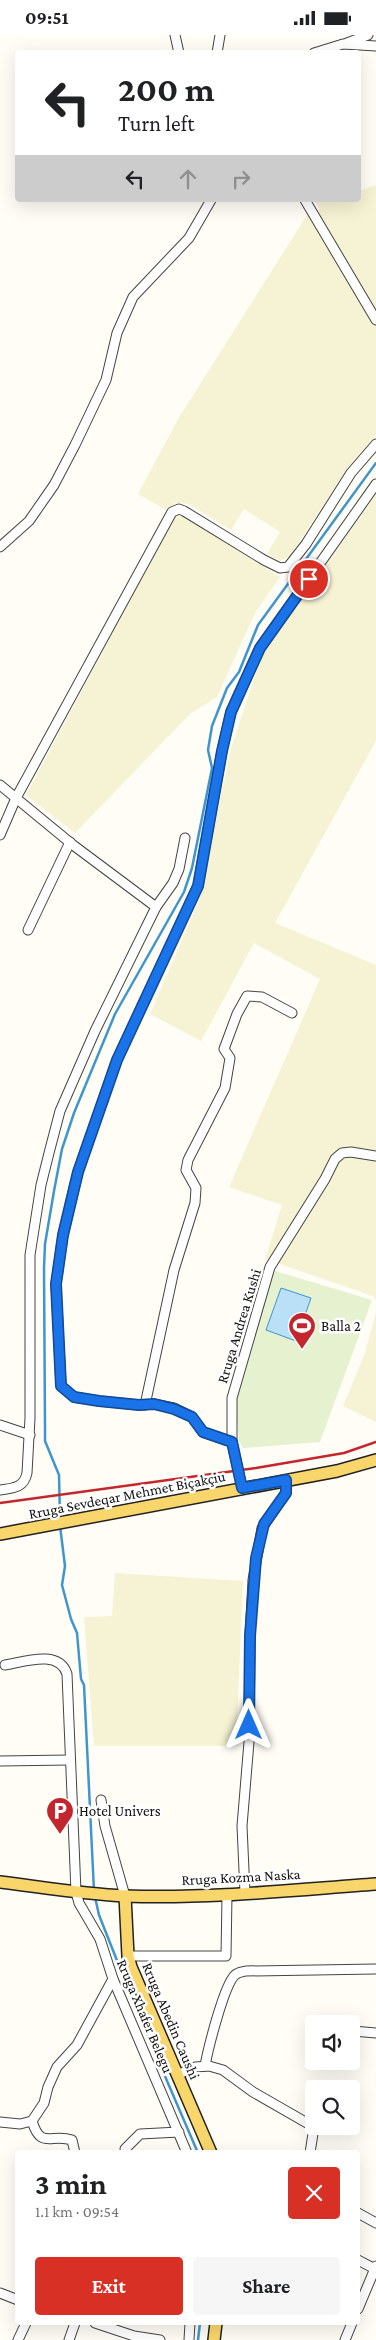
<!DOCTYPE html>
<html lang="en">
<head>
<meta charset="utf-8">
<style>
  body { margin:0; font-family:"Crimson Pro",serif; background:#f6f6f6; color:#202124; height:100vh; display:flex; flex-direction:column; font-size:19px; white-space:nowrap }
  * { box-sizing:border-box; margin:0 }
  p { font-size:16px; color:#757577 }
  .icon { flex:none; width:28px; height:28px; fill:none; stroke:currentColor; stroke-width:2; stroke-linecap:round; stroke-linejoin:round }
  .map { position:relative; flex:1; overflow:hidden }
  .panel { position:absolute; left:15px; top:2115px; width:345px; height:175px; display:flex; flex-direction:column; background:#fff; border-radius:5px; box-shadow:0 5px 20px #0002 }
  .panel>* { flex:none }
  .guide { position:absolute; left:15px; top:15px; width:346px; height:152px; border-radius:5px; box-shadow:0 5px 20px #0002; background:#fff; color:#202124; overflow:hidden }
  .controls { position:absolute; left:305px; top:1980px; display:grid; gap:10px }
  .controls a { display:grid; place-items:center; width:55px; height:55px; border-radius:5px; background:#fff; box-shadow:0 5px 20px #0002; font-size:25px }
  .pin { position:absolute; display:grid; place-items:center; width:42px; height:42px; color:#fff; margin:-21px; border:2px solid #fff; border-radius:50%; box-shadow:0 1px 5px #0007 }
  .me { position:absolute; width:55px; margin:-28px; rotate:0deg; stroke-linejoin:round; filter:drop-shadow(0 0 4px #0008) }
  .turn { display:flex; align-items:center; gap:18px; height:105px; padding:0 20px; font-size:22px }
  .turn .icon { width:65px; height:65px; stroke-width:2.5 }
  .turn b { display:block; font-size:35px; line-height:42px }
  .lanes { display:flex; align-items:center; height:48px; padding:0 20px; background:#0003; justify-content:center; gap:25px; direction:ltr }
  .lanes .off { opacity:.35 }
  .round { display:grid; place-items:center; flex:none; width:52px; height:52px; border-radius:5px; background:#f6f6f6 }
  .summary { display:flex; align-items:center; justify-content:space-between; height:85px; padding:0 20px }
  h1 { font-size:30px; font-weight:700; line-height:38px }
  .action { display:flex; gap:10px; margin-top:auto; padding:10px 20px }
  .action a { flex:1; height:58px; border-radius:5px; background:#d93025; color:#fff; font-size:20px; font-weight:700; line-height:58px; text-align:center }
  .action a+a { background:#f6f6f6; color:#202124 }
  .status { display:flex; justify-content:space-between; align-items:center; height:35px; padding:0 25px; background:#fff; direction:ltr }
  .status svg { height:14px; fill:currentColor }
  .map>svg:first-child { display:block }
  .farmland { fill:#f6f3d4 }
  .pitch { fill:#e6f2cf }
  .water { fill:#b9e0f7; stroke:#3f96cf }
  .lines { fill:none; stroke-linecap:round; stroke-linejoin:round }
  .stream { stroke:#3f96cf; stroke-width:2.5 }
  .minor-casing { stroke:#444; stroke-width:11 }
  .major-casing { stroke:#222; stroke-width:14 }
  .minor { stroke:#fff; stroke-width:9 }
  .major { stroke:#f9d66b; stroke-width:11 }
  .rail { stroke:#c4262e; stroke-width:2.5 }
  .route-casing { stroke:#114b97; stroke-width:12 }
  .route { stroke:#1a73e8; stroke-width:9 }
  .labels { text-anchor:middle; stroke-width:5; stroke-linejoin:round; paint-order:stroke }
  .street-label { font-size:15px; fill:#111; stroke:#fff }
  .poi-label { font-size:15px; fill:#111; stroke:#fff; text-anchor:start }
</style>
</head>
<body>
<div class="status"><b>09:51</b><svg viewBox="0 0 49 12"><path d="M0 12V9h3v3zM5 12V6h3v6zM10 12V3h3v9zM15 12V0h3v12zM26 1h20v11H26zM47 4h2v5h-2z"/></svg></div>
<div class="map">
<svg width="376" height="2305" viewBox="0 0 376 2305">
  <rect width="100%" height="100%" fill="#fffdf5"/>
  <g class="farmland">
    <polygon points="376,150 376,400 345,437 290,521 281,526 267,519 280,497 244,474 231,495 189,469 176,468 166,475 138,459 178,384 307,180 320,174 314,165 359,165 359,156"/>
    <polygon points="376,459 376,706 275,888 376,930 376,1266 373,1261 265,1224 282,1170 229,1152 320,944 254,908 201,1006 150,979 200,863 231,713 262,620"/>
    <polygon points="177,477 280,542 255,578 217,662 190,679 75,798 26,760"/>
    <polygon points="376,1277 376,1387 343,1371 365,1318"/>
    <polygon points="115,1538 243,1546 236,1711 94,1711 84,1582 112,1581"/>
  </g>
  <polygon class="pitch" points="272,1235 372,1265 320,1407 243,1413 239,1406 235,1364"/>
  <polygon class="water" points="281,1253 311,1263 296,1306 266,1295"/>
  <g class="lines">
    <g class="stream">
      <polyline points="60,1483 59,1440 45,1406 45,1392 44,1233 45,1209 54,1156 62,1114 74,1078 115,979 184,857 192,833 212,733 208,715 212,691 227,653 239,637 258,590 376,428"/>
      <polyline points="60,1491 65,1531 62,1550 71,1584 77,1598 81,1644 84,1650 94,1856"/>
      <polyline points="95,1862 99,1880 137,1976 198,2118"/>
      <polyline points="198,2305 200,2288"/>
    </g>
    <defs>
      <g id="minor">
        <polyline points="175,0 179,18"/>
        <polyline points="347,8 368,0"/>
        <polyline points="217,18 220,0"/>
        <polyline points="314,18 343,9 376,11"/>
        <polyline points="305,165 376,285"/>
        <polyline points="0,512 29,486 54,450 75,410 106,345 117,298 133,262 189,203 211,165"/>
        <polyline points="0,750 73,810 156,872"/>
        <polyline points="0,800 16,763 172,477 179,474 184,476 264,525 280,533 288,532 306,509 351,438 376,409"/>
        <polyline points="28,895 70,807"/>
        <polyline points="145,1370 174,1235 195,1168 196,1153 186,1135 188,1125 225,1053 230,1023 224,1014 237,979 247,961 262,962 292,978"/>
        <polyline points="0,1390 30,1400"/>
        <polyline points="232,1407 232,1363 270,1232 325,1144 335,1124 342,1118 351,1117 376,1121"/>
        <polyline points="242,1453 232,1407 203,1397 192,1382 174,1373 154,1369 139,1370 99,1366 74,1362 61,1351 56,1249 63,1200 78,1137 117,1025 198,851 222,716 231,677 260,613 376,449"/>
        <path d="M 0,1455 C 13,1453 24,1453 27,1438 L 30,1383 L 30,1220 L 41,1150 L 49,1118 L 60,1076 L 95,996 L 156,872 L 173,848 L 179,834 L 185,803"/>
        <path d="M 5,1630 C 24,1627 59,1614 67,1639 L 76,1857 L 79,1868 L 100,1904 L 113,1944 L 187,2118"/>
        <polyline points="0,1726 69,1725"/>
        <polyline points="101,1765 105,1791 125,1861"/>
        <polyline points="245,1858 242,1791 249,1707 250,1601 253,1545 262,1493 286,1458 286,1445"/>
        <polyline points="128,1921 226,1921 227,1860"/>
        <polyline points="353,1996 376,1998"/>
        <path d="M 205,2031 C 208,2014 224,1950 235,1940 C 238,1937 242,1937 246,1936 L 376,1934"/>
        <polyline points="177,2040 195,2032 209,2031 223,2035 253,2057 314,2092 310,2118"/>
        <path d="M 32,2086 C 41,2115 51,2098 72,2105 L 75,2118"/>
        <polyline points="0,2087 20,2089 32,2086 44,2068 48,2052 57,2032 77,2010 113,1944"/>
        <polyline points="125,2114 140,2099 179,2097"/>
        <polyline points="358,2178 376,2188"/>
        <polyline points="358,2225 375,2234"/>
        <polyline points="0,2258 18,2265"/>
        <polyline points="358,2274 376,2231"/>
        <polyline points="95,2288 134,2301 160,2305"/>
        <polyline points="18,2305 26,2288"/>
        <polyline points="69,2305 75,2288"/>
        <polyline points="189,2305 190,2288"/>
        <polyline points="345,2305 352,2288"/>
      </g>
      <g id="major">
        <polyline points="0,1499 337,1436 376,1425"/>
        <path d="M 0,1847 C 41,1852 83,1859 125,1861 C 209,1864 293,1855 376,1849"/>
        <polyline points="125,1861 128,1921 131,1932 211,2118"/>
        <polyline points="214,2305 216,2288"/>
      </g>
    </defs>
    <use href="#minor" class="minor-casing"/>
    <use href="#major" class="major-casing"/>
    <use href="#minor" class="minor"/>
    <use href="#major" class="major"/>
    <polyline class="rail" points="0,1468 256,1433 344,1418 376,1407"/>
  </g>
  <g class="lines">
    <defs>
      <polyline id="route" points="249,1690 250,1601 256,1523 264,1489 286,1458 286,1445 242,1453 232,1407 203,1397 192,1382 174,1374 154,1369 139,1370 99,1366 74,1362 61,1351 56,1249 63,1200 78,1137 117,1025 198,851 222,716 231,677 260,613 309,544"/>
    </defs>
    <use href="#route" class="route-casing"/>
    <use href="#route" class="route"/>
  </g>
  <defs>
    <symbol id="stadium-pin" viewBox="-11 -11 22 30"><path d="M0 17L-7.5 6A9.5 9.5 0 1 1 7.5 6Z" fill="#c4262e" stroke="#fff"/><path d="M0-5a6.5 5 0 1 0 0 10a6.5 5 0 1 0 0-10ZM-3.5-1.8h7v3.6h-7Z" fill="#fff"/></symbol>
    <symbol id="parking-pin" viewBox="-11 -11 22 30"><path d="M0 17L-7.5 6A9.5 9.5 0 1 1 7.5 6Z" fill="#c4262e" stroke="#fff"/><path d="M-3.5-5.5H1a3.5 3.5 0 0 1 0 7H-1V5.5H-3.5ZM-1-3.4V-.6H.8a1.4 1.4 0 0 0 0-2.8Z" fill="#fff"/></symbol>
  </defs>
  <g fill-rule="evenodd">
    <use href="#stadium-pin" x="286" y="1275" width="32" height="43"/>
    <use href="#parking-pin" x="44" y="1760" width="32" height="43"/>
  </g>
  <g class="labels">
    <g class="street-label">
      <text transform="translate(239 1291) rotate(-73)" y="5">Rruga Andrea Kushi</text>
      <text transform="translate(127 1460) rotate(-11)" y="5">Rruga Sevdeqar Mehmet Biçakçiu</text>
      <text transform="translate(241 1842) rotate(-3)" y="5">Rruga Kozma Naska</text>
      <text transform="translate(145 1981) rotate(67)" y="5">Rruga Xhafer Belegu</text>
      <text transform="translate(171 1986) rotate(67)" y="5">Rruga Abedin Caushi</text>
    </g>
    <g class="poi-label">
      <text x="321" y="1296">Balla 2</text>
      <text x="79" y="1781">Hotel Univers</text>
    </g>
  </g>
</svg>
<div class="controls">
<a><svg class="icon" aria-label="sound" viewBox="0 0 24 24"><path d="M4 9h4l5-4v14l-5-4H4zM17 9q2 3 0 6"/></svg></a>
<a><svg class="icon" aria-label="search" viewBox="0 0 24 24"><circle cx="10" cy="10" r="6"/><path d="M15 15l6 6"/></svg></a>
</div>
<div class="pin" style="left:309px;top:544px;background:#d93025"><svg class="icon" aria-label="arrive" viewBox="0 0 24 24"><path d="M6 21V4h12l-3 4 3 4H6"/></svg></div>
<svg class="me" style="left:249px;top:1690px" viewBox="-20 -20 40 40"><path d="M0-17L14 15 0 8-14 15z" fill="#1a73e8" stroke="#fff" stroke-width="4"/></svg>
<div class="guide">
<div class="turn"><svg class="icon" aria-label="left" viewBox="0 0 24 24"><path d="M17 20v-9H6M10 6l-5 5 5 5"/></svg><div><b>200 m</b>Turn left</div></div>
<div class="lanes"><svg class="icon" aria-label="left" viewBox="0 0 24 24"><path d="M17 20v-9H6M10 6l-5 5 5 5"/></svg><svg class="icon off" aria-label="ahead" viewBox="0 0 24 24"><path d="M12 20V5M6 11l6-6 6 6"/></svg><svg class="icon off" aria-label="right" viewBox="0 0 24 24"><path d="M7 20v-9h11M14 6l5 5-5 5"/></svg></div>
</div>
<section class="panel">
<div class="summary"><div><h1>3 min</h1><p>1.1 km · 09:54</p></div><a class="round" style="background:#d93025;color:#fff"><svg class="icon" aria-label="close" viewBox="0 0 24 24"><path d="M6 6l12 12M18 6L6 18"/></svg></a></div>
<div class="action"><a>Exit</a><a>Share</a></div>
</section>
</div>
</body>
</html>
